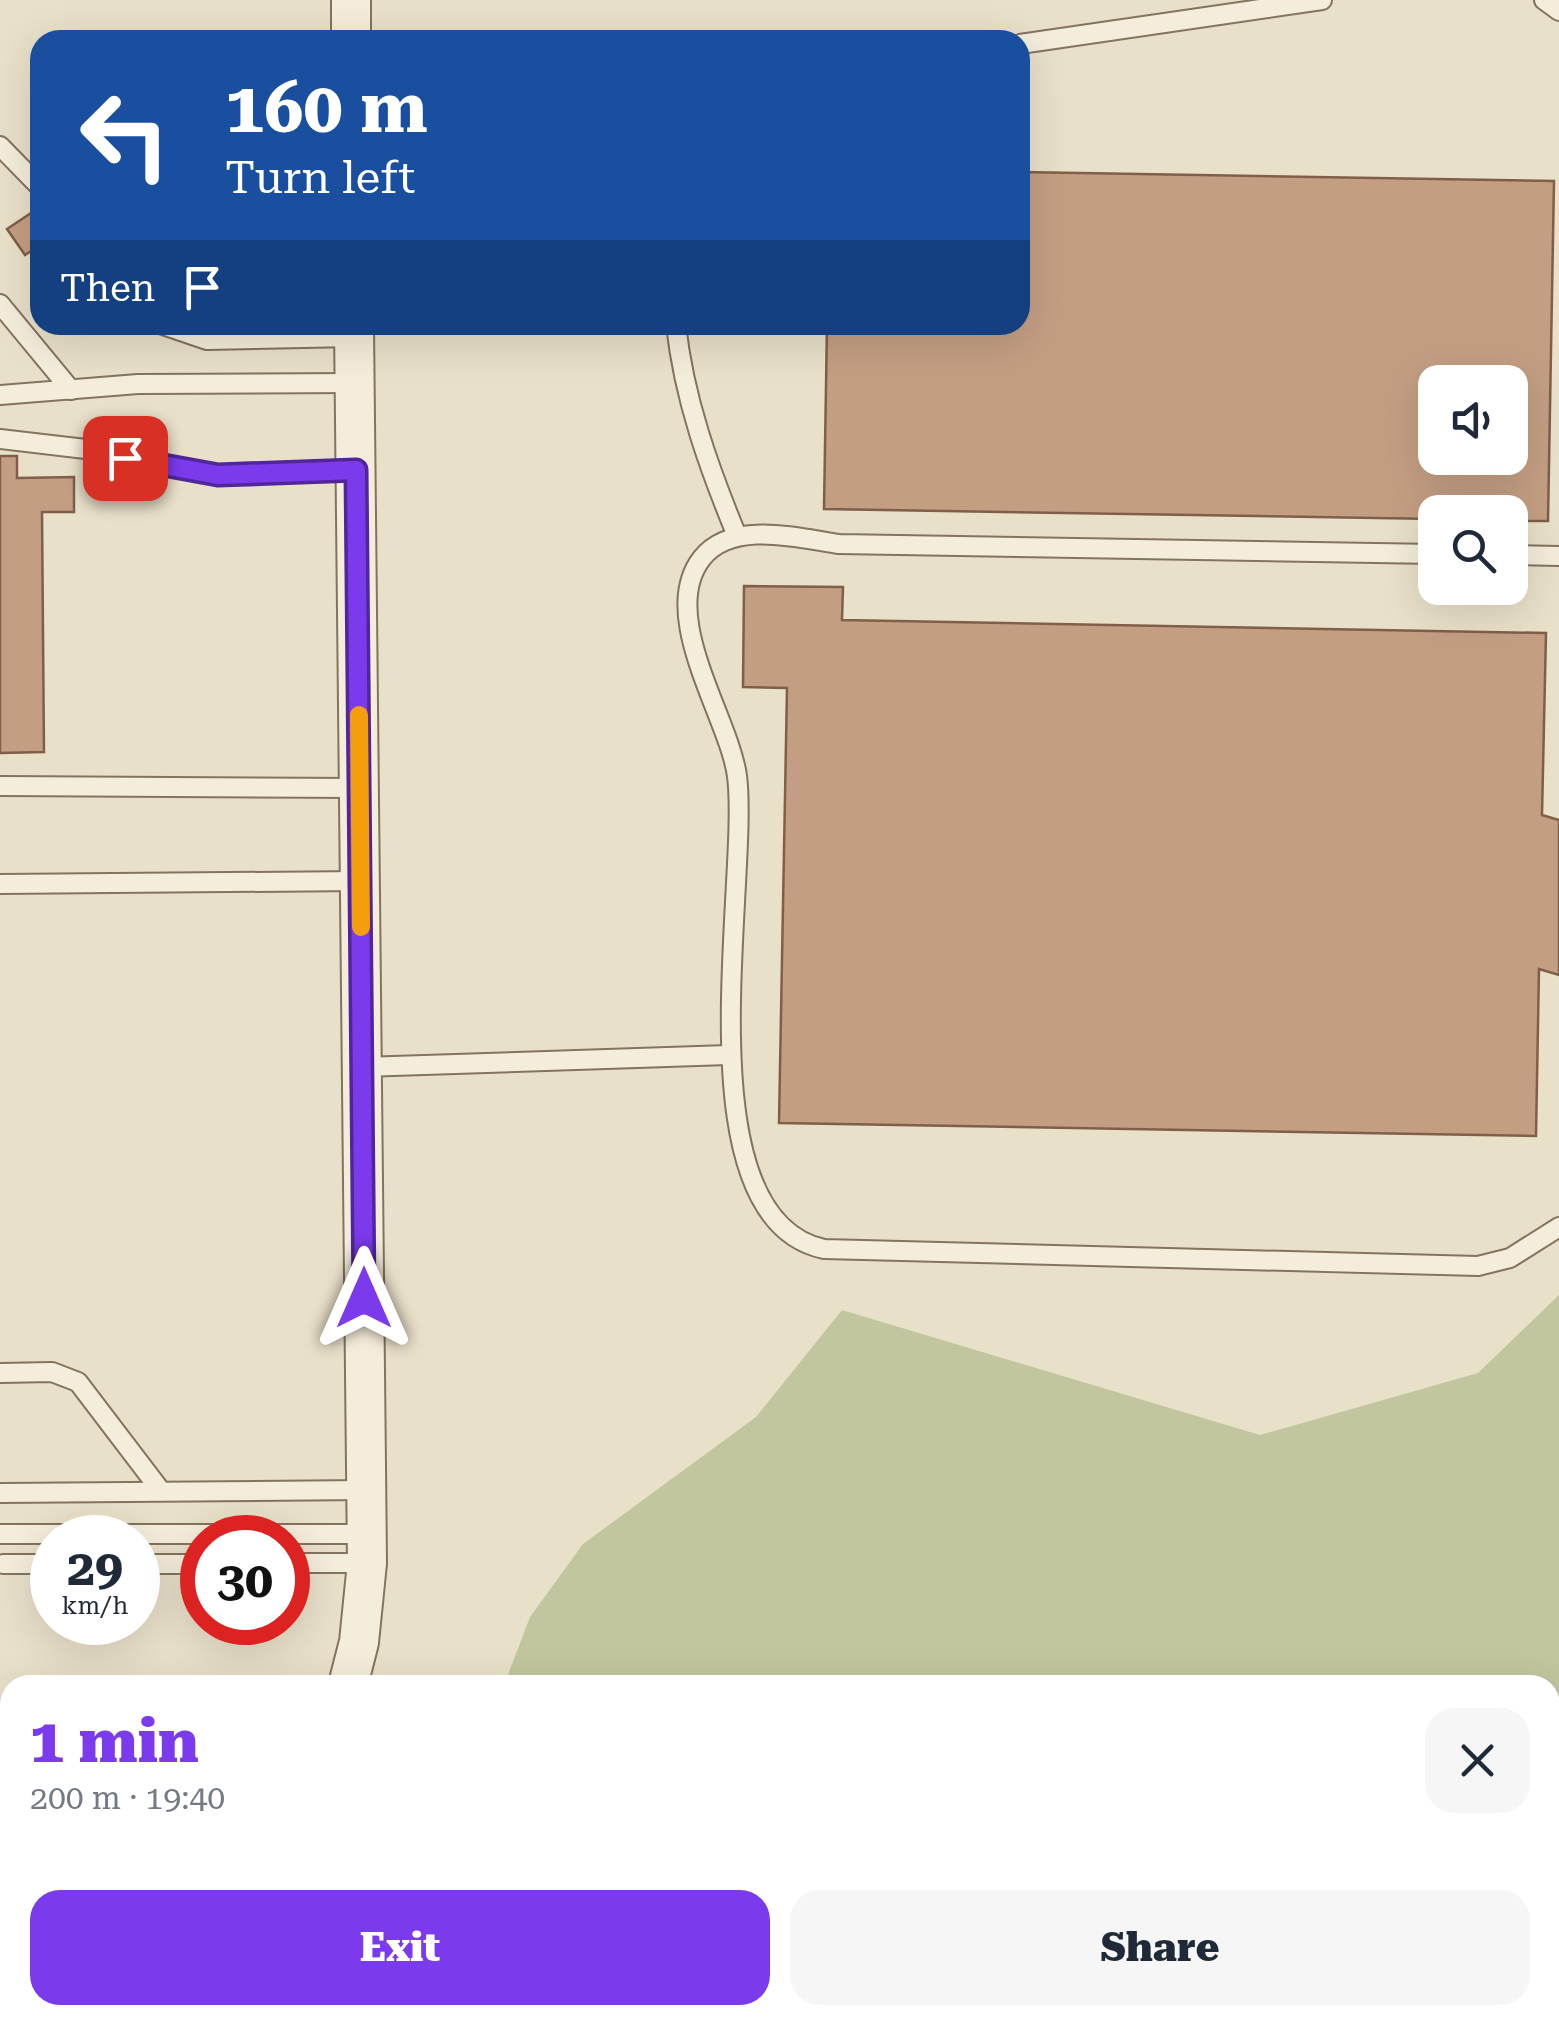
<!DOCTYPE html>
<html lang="en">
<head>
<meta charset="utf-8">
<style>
  body { margin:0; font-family:"Roboto Serif",serif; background:#f6f6f7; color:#1f2937; height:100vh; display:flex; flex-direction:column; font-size:38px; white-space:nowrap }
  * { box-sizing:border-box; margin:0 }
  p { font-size:32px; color:#747a83 }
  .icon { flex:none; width:55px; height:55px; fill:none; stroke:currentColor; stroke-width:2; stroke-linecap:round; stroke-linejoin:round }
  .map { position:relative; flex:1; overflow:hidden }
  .panel { position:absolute; left:0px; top:1675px; width:1560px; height:350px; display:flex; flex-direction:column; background:#fff; border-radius:30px 30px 0 0; box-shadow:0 10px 40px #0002 }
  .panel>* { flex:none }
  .guide { position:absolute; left:30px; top:30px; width:1000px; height:305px; border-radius:30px; box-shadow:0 10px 40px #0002; background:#1a4fa0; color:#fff; overflow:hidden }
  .tools { position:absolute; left:1418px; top:365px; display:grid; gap:20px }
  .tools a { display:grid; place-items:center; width:110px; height:110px; border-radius:20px; background:#fff; box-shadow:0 10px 40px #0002; font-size:50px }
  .speed { position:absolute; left:30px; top:1515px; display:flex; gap:20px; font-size:50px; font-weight:700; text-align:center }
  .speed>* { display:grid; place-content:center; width:130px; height:130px; border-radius:50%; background:#fff; box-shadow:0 10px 40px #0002; line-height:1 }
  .speed small { font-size:25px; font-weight:400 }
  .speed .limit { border:15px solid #d22; background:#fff; color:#111 }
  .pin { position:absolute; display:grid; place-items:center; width:85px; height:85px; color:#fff; margin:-42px; border-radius:20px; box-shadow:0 5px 15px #0006 }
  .me { position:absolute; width:110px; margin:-55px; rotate:0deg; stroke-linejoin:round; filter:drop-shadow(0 0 8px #0008) }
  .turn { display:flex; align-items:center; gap:35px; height:210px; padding:0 30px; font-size:45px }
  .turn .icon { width:130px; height:130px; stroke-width:2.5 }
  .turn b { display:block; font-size:70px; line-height:85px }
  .then { display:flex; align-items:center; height:95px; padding:0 30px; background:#0003; gap:20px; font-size:38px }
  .round { display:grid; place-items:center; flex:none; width:105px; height:105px; border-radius:30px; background:#f6f6f7 }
  .overview { display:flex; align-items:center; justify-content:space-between; height:170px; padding:0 30px }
  h1 { font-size:60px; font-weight:800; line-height:75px; color:#7c3aed }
  .primary-button { display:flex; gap:20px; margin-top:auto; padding:20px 30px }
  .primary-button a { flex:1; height:115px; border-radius:30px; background:#7c3aed; color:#fff; font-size:40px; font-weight:800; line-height:115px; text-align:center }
  .primary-button a+a { background:#f6f6f7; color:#1f2937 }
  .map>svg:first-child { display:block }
  .green { fill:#c1c69e }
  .building { fill:#c39e83; stroke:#805f48; stroke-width:2.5; fill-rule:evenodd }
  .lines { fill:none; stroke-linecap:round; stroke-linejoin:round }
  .lane-casing { stroke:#83735f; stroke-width:22 }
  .street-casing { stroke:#83735f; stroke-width:42 }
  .lane { stroke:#f5eddb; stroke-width:18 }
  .street { stroke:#f5eddb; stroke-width:38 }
  .route-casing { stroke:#51269a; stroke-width:25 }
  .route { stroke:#7c3aed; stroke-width:18 }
  .slow { stroke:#f59e0b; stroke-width:18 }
</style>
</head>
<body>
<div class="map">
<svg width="1559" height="2025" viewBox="0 0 1559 2025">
  <rect width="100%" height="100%" fill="#e9e0c9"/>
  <g class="green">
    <polygon points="1559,1295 1559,1864 1550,1883 1550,1685 504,1685 530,1617 583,1544 756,1417 842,1310 1260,1435 1478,1373"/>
    <polygon points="1559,1975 1559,2025 1534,2025 1539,2015 1550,2015 1550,1993"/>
    <polygon points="0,2014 10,2015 111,2025 0,2025"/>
    <polygon points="392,2015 1486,2015 1481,2025 391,2025"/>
  </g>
  <g class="building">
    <path d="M 1020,172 L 1554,181 L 1548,521 L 1510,521 L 1510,512 L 1435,512 L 1435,519 L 824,509 L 827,325 L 1020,325 ZM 1435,382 L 1510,382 L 1510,458 L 1435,458 Z"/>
    <polygon points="31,213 40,227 40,245 25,255 7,229"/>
    <polygon points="0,456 17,456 17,478 74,477 74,512 42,512 44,752 0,753"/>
    <polygon points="744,586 843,587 842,620 1546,633 1542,815 1559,820 1559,975 1539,969 1536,1136 779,1123 787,688 743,687"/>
  </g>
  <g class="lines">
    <defs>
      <g id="lane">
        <polyline points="1544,0 1559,11"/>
        <polyline points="1020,44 1322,0"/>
        <polyline points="0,146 40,187"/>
        <polyline points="0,304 71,390"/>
        <polyline points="163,325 207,340 354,337"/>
        <path d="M 676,325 C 684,399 709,468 737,536"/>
        <polyline points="0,395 138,384 354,383"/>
        <polyline points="0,439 94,450 218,475 356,469"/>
        <path d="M 1435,554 L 839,544 C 798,538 732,520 702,558 C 657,615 729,717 737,776 C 750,880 679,1218 824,1249 L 1478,1266 L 1510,1258 L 1559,1227"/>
        <polyline points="1510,555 1559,556"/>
        <polyline points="0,786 359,788"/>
        <polyline points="0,884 360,881"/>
        <polyline points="362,1067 728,1055"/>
        <polyline points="0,1373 52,1372 78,1382 161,1491"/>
        <polyline points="0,1493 365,1490"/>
        <polyline points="0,1534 367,1534"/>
        <polyline points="288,1563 367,1563"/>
        <polyline points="3,1564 52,1564"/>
        <polyline points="138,1564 202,1564"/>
      </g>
      <g id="street">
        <polyline points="351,0 351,40"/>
        <polyline points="348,1685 359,1642 367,1563 354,325"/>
        <polyline points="1550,1933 1559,1914"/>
        <polyline points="0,1955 10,1955"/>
        <polyline points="1506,2025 1511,2015"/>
      </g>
    </defs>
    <use href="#lane" class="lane-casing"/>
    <use href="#street" class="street-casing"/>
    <use href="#lane" class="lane"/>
    <use href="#street" class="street"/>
  </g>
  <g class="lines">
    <defs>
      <polyline id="route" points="125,458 218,475 356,470 364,1298"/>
    </defs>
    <use href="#route" class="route-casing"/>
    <use href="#route" class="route"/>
    <polyline class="slow" points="359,715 361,927"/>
  </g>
</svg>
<div class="tools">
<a><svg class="icon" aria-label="sound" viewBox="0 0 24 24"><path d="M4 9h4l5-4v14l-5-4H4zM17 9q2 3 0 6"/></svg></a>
<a><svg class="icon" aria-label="search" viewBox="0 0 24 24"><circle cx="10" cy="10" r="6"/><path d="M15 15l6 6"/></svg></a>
</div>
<div class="speed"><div>29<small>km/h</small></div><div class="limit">30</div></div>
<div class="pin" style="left:125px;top:458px;background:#d93025"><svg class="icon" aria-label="arrive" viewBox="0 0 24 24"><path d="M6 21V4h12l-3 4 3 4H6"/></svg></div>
<svg class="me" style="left:364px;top:1298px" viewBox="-20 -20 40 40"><path d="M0-17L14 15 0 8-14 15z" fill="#7c3aed" stroke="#fff" stroke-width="4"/></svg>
<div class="guide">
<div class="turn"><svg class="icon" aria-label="left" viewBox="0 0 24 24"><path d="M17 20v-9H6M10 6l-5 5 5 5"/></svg><div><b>160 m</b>Turn left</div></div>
<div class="then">Then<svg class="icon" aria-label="arrive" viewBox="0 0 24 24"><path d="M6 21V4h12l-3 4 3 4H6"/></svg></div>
</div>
<section class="panel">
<div class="overview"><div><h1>1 min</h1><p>200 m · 19:40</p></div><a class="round"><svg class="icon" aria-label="close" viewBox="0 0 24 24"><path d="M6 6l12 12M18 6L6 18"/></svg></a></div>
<div class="primary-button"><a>Exit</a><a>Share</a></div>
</section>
</div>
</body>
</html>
